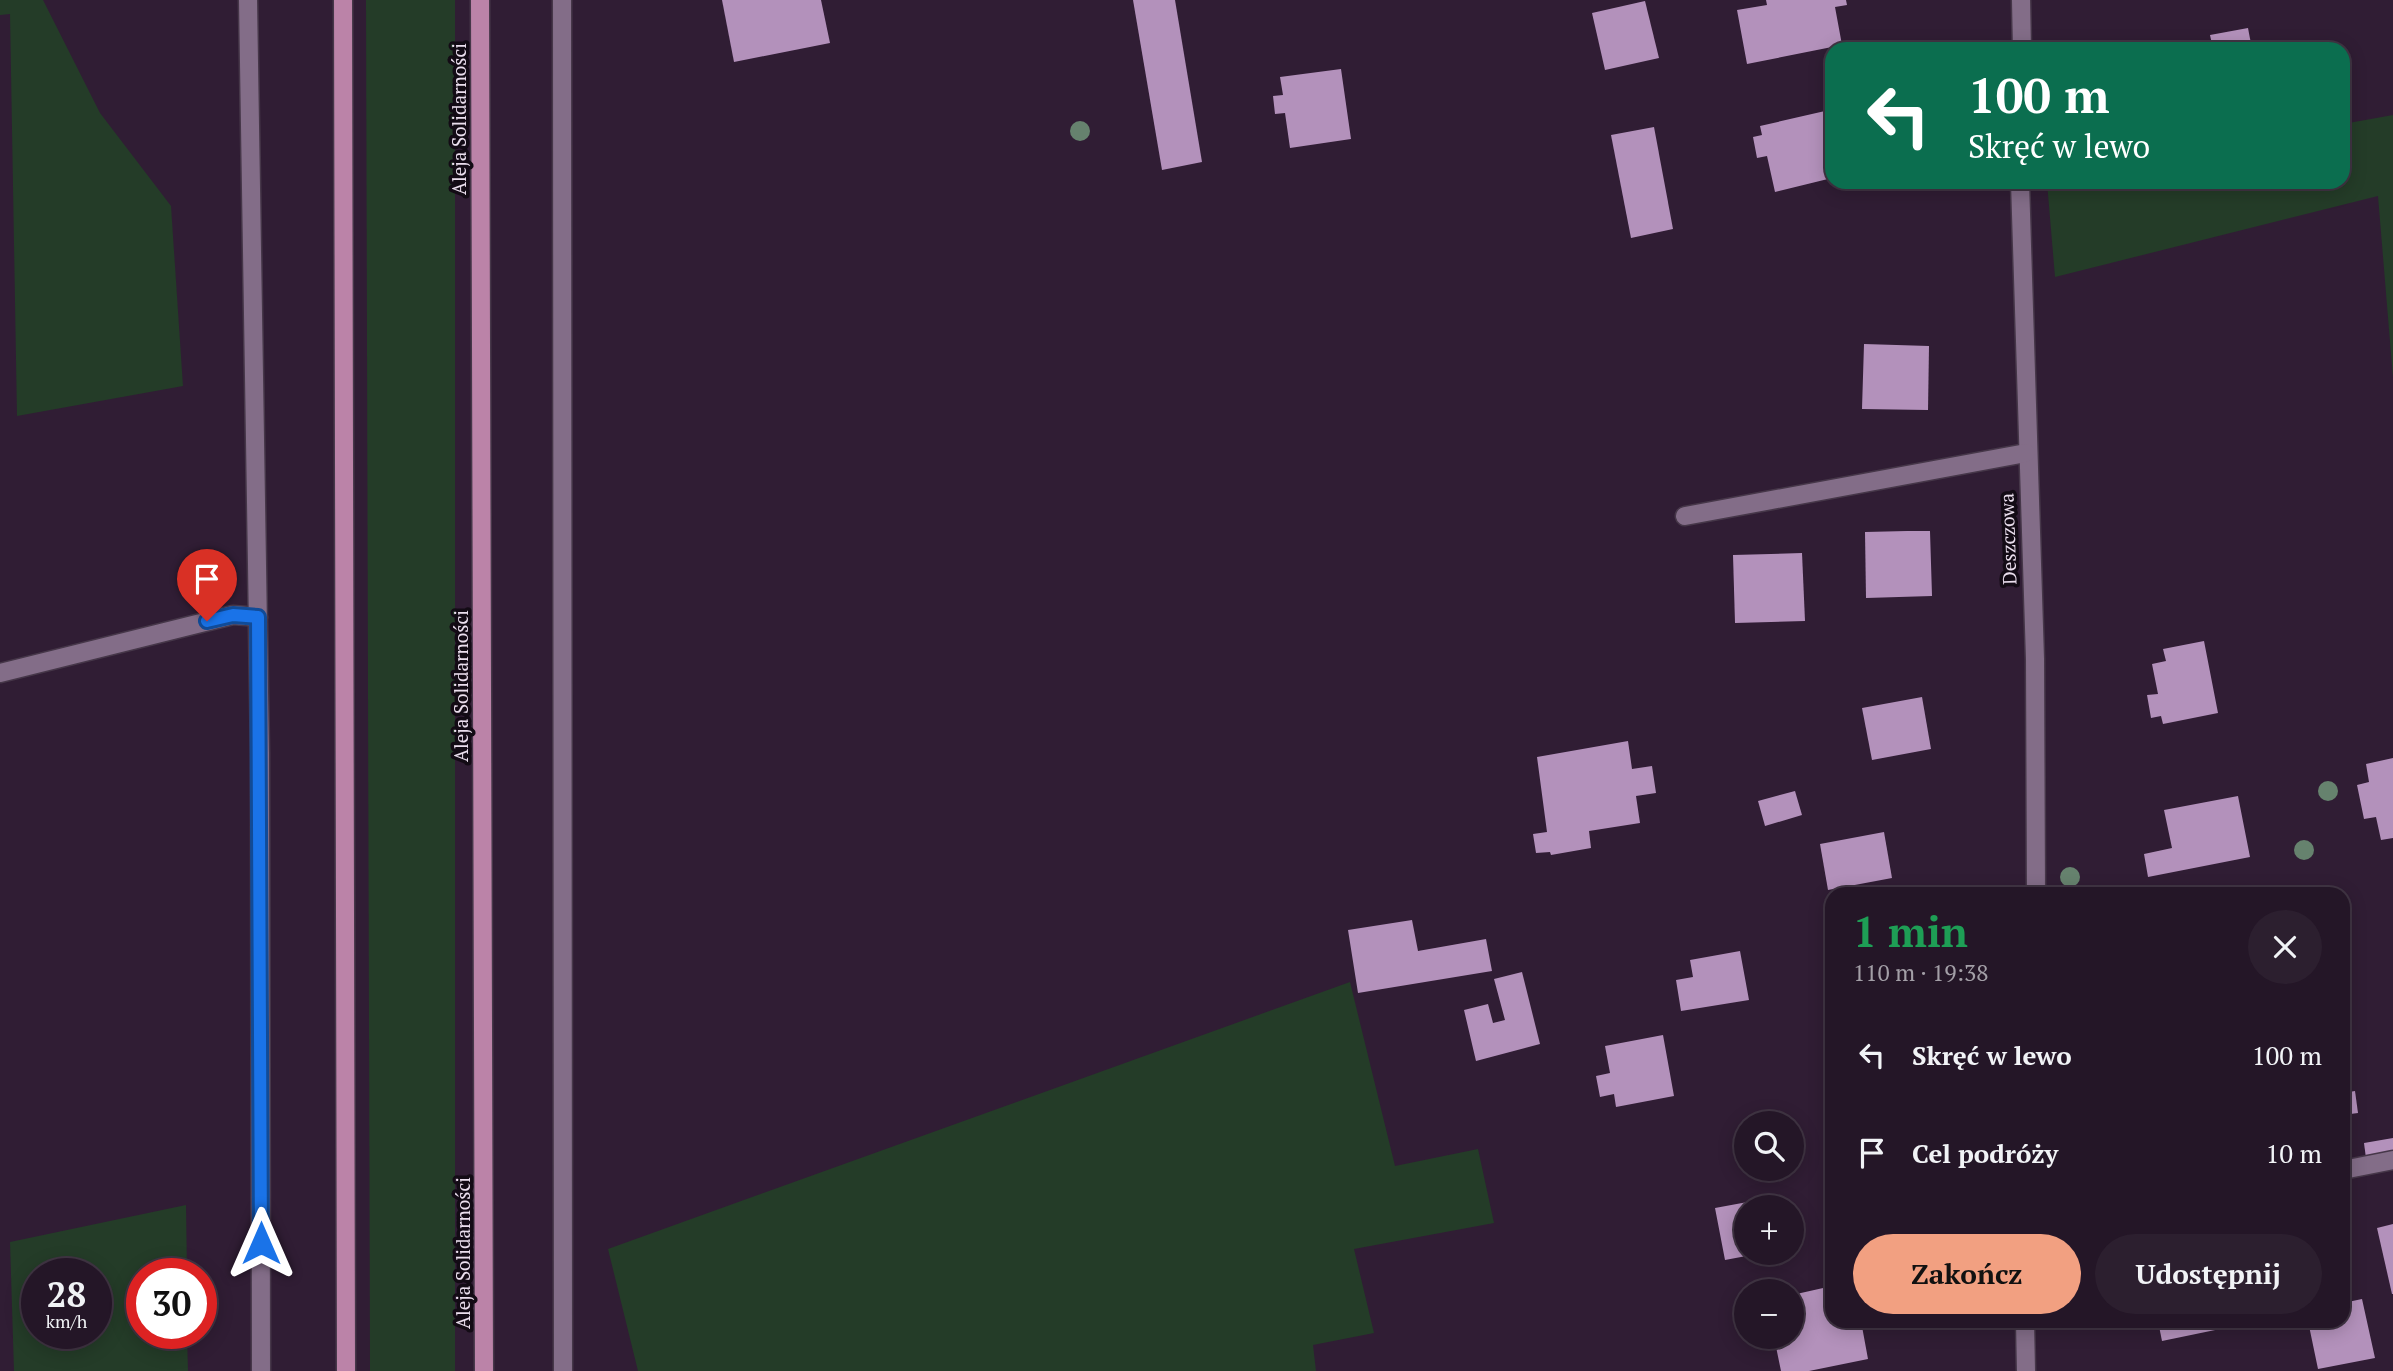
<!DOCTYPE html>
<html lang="pl">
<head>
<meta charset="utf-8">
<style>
  body { margin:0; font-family:"PT Serif",serif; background:#2c1f2f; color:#f1f3f6; height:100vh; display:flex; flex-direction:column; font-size:26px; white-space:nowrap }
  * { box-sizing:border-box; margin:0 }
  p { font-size:23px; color:#a39fa7 }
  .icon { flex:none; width:38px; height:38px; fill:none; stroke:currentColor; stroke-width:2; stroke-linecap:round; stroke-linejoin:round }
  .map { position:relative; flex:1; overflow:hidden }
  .sheet { position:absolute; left:1825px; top:887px; width:525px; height:441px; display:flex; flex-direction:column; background:#241627; border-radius:21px; box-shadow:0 4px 18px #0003,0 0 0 2px #413544 }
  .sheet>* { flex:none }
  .top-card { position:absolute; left:1825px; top:42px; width:525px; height:147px; border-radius:21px; box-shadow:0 4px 18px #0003,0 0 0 2px #413544; background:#0b6e4f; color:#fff; overflow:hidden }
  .buttons { position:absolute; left:1734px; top:1111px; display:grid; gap:14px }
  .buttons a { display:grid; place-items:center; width:70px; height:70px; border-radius:50%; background:#241627; box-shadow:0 4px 18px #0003,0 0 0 2px #413544; font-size:35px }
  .speed { position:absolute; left:21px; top:1258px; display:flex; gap:14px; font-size:35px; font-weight:700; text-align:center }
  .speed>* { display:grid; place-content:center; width:91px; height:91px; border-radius:50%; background:#241627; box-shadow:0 4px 18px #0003,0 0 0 2px #413544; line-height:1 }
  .speed small { font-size:18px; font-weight:400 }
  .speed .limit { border:10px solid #d22; background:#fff; color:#111 }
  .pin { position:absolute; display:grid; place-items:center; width:60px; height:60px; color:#fff; margin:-72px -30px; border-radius:50% 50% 50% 0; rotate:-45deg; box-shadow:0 0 7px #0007 }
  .pin .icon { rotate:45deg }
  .me { position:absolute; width:77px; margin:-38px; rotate:0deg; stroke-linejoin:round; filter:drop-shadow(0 0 5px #0008) }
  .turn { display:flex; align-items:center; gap:24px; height:147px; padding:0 28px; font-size:32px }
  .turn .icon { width:91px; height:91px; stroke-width:2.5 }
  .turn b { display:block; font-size:49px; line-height:60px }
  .round { display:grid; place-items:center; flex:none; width:74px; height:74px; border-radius:37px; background:#2c1f2f }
  .head { display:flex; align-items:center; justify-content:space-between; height:119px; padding:0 28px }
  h1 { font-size:42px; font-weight:700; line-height:52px; color:#1e9e55 }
  .primary-button { display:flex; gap:14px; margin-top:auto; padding:14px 28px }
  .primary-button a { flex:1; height:80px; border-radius:42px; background:#f2a081; color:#111; font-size:28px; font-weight:700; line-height:80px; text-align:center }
  .primary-button a+a { background:#2c1f2f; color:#f1f3f6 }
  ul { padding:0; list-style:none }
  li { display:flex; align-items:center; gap:21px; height:98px; padding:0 28px }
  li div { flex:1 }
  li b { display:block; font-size:26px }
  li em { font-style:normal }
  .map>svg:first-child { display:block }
  .green { fill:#243c28; fill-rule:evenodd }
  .building { fill:#b391bb }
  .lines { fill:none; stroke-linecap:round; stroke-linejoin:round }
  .minor-casing { stroke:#463749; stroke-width:21 }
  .major-casing { stroke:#463749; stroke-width:21 }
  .minor { stroke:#836d88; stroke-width:18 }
  .major { stroke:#bb83a8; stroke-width:18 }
  .tree { fill:#66826e }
  .route-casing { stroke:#114b97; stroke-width:18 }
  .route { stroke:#1a73e8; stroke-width:12 }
  .labels { text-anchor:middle; stroke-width:7; stroke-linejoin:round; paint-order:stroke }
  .street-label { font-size:19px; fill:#ebdfee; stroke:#130b15 }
</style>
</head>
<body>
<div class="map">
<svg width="2393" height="1371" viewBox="0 0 2393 1371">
  <rect width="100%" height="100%" fill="#301d34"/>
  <g class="green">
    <polygon points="0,0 43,0 100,113 171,206 183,386 17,416 10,14 0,15"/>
    <polygon points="366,0 455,0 455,1371 370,1371"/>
    <polygon points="2393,115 2393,378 2378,196 2055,277 2047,182 2343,182 2343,124"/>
    <polygon points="1350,982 1395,1166 1478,1149 1494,1223 1354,1249 1374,1333 1313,1345 1316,1371 638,1371 608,1249"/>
    <path d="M 186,1205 L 187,1274 L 142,1274 L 142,1334 L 187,1334 L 188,1371 L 14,1371 L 10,1242 ZM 96,1274 L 96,1334 L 37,1334 L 37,1274 Z"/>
  </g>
  <g class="building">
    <polygon points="722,0 821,0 830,43 734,62"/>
    <polygon points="1133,0 1175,0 1202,162 1162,170"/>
    <polygon points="1766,0 1846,0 1847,5 1835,7 1842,45 1747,64 1737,10 1767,5"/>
    <polygon points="1645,1 1659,58 1605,70 1592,13"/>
    <polygon points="2248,28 2252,49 2213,49 2210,35"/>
    <polygon points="1341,69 1351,139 1290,148 1285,113 1275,114 1273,96 1283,95 1280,77"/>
    <polygon points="1825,111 1832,142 1832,178 1775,192 1767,156 1757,158 1753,137 1762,135 1760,126"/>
    <polygon points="1654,127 1673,229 1631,238 1611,135"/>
    <polygon points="1864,344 1929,346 1928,410 1862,409"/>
    <polygon points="1907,531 1930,531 1932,596 1866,598 1865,532"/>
    <polygon points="1802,553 1805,621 1735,623 1733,555"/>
    <polygon points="2204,641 2218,713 2163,724 2161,716 2151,718 2147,695 2158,694 2152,664 2166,661 2163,649"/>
    <polygon points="1922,697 1931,749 1872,760 1862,708"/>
    <polygon points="1628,741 1632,769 1652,766 1656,793 1636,796 1640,823 1589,831 1591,848 1551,855 1550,852 1536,853 1533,834 1547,832 1537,757"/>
    <polygon points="2393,758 2393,838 2381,840 2376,817 2364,819 2357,785 2369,782 2366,764"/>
    <polygon points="1795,791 1802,815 1765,826 1758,801"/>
    <polygon points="2238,796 2250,857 2148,877 2144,854 2172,848 2164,810"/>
    <polygon points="1884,832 1892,878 1828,890 1820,844"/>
    <polygon points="1412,920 1418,951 1486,939 1492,971 1358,993 1348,930"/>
    <polygon points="1740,951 1749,1000 1681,1011 1676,980 1693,977 1690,960"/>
    <polygon points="1522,972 1540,1044 1476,1061 1464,1010 1488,1004 1493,1023 1505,1020 1494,979"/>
    <polygon points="1663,1035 1674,1096 1616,1107 1614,1094 1600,1097 1596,1076 1610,1073 1605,1046"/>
    <polygon points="2355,1091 2358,1113 2343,1115 2343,1093"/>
    <polygon points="2393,1138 2393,1162 2367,1166 2364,1143"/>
    <polygon points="1780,1196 1783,1208 1746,1208 1746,1253 1757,1254 1725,1260 1715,1208"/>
    <polygon points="2393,1224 2393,1294 2392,1294 2377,1228"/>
    <polygon points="1832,1286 1832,1321 1861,1321 1868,1359 1809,1371 1781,1371 1774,1337 1792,1337 1792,1295"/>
    <polygon points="2362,1299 2375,1358 2318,1369 2308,1321 2343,1321 2343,1303"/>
    <polygon points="2158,1321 2219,1321 2220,1329 2162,1341"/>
  </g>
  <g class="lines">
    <defs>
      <g id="minor">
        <polyline points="248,0 260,753 261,1371"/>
        <polyline points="562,0 563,1371"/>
        <polyline points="2021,0 2022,49"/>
        <polyline points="2020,182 2035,659 2036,894"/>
        <polyline points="1685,516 2026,453"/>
        <polyline points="0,673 233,615 258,617"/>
        <polyline points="2343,1170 2393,1160"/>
        <polyline points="2025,1321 2026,1371"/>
      </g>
      <g id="major">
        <polyline points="343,0 346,1371"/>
        <polyline points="480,0 484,1371"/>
      </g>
    </defs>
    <use href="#minor" class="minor-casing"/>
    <use href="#major" class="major-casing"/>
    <use href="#minor" class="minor"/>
    <use href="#major" class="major"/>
  </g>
  <g class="tree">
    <circle cx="1080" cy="131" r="10"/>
    <circle cx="2328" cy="791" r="10"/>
    <circle cx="2304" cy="850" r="10"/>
    <circle cx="2070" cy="877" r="10"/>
  </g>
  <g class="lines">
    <defs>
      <polyline id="route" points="207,621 233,615 258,617 261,1243"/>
    </defs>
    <use href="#route" class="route-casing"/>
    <use href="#route" class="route"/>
  </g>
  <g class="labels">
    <g class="street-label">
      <text transform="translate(459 119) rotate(-90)" y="7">Aleja Solidarności</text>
      <text transform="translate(2008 539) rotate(-92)" y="7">Deszczowa</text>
      <text transform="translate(461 686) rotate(-90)" y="7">Aleja Solidarności</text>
      <text transform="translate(463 1253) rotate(-90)" y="7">Aleja Solidarności</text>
    </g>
  </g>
</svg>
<div class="buttons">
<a><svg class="icon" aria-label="search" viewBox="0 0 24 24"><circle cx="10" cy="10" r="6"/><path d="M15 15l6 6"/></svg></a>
<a>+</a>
<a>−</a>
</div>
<div class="speed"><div>28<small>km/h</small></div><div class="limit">30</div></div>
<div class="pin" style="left:207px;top:621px;background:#d93025"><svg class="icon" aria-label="arrive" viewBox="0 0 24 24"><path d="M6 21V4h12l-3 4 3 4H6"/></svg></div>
<svg class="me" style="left:261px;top:1243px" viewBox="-20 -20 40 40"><path d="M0-17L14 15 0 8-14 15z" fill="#1a73e8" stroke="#fff" stroke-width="4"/></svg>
<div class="top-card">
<div class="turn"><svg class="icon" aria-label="left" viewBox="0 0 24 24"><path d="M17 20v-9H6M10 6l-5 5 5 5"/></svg><div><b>100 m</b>Skręć w lewo</div></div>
</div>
<section class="sheet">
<div class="head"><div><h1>1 min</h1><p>110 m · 19:38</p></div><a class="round"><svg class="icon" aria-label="close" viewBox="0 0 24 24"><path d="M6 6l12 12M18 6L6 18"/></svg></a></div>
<ul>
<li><svg class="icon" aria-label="left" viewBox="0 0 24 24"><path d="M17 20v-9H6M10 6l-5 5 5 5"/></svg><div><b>Skręć w lewo</b></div><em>100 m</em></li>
<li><svg class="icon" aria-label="arrive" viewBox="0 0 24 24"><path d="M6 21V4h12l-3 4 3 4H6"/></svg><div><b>Cel podróży</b></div><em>10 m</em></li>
</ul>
<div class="primary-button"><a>Zakończ</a><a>Udostępnij</a></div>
</section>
</div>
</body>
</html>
